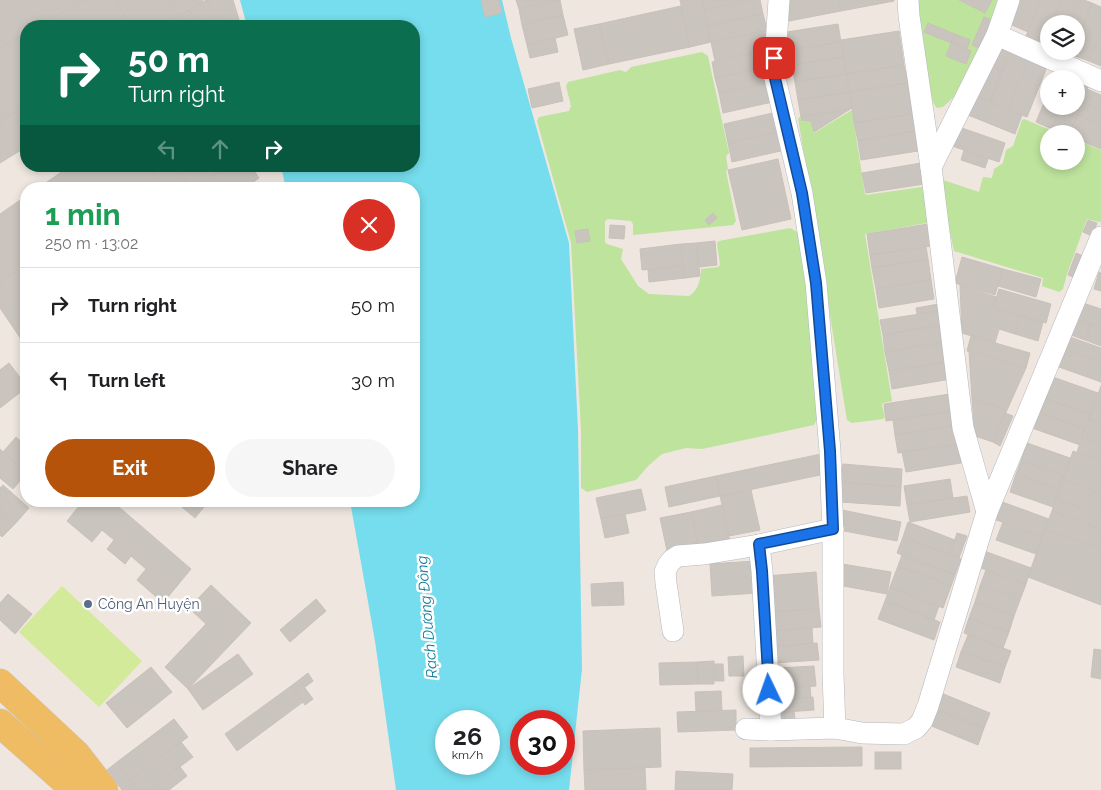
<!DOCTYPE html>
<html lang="en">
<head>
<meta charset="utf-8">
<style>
  body { margin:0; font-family:Raleway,sans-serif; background:#f6f6f6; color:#202124; height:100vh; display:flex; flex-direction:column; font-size:19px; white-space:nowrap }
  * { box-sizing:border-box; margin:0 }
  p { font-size:16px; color:#757577 }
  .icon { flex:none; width:28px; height:28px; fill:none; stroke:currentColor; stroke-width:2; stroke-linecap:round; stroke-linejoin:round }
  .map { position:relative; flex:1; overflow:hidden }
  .sheet { position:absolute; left:20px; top:182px; width:400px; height:325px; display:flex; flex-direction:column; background:#fff; border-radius:20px; box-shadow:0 2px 8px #0003 }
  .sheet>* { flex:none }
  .guide { position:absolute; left:20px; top:20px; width:400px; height:152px; border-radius:20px; box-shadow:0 2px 8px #0003; background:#0b6e4f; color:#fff; overflow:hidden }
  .buttons { position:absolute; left:1040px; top:15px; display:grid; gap:10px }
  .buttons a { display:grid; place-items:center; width:45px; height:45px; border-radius:50%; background:#fff; box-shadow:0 2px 8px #0003; font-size:25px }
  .speed { position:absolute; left:435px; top:710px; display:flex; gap:10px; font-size:25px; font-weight:700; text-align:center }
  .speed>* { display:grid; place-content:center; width:65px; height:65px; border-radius:50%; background:#fff; box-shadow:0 2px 8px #0003; line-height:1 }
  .speed small { font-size:12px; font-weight:400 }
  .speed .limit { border:8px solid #d22; background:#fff; color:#111 }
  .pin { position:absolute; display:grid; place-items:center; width:42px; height:42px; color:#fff; margin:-21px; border-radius:10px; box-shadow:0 2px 8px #0006 }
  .me { position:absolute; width:55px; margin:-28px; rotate:357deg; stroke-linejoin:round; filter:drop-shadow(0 0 4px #0008) }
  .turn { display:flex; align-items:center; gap:18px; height:105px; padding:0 25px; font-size:22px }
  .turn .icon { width:65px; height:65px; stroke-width:2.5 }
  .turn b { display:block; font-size:35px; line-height:42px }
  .lanes { display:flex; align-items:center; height:48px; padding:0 25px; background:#0003; justify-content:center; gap:25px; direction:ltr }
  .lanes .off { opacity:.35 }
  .round { display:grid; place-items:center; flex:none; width:52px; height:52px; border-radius:26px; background:#f6f6f6 }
  .head { display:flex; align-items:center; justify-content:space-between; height:85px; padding:0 25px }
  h1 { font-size:30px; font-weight:700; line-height:38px; color:#1e9e55 }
  .action { display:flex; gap:10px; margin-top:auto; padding:10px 25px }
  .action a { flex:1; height:58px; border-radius:30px; background:#b45309; color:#fff; font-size:20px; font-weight:700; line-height:58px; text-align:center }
  .action a+a { background:#f6f6f6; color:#202124 }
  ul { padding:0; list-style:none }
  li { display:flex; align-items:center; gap:15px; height:75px; padding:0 25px; border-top:1px solid #e0e0e0 }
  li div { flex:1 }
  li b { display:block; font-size:19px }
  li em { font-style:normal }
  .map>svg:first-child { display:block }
  .green { fill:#bee39d }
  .pitch { fill:#d2ea99 }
  .water { fill:#75dded; fill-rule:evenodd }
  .building { fill:#cac4be; stroke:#c9c1b9 }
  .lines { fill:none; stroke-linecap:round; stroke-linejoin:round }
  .minor-casing { stroke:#b3b7c0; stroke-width:22 }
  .primary-casing { stroke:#c8c8c8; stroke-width:29 }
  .minor { stroke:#fff; stroke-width:21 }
  .primary { stroke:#efbc63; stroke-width:28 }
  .route-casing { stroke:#114b97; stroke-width:12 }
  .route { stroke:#1a73e8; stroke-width:9 }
  .service-dot { fill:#5c6f8a; stroke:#fff; stroke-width:2 }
  .labels { text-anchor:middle; stroke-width:5; stroke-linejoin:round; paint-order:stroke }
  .service-label { font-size:14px; fill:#4e5e75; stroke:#fff; text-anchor:start }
  .water-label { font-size:15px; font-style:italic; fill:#10809e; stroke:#fff }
</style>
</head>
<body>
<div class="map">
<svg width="1101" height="790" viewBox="0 0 1101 790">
  <rect width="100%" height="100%" fill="#eee6df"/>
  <g class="green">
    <polygon points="917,0 1000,0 995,17 954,97 943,107 937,108 934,104 930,93"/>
    <path d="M 702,52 L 708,56 L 729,153 L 726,156 L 728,169 L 726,171 L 736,221 L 733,225 L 633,235 L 633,224 L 631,221 L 608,219 L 605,221 L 605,242 L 607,244 L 623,249 L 621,259 L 638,286 L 649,294 L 689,296 C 698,291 701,279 701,269 L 718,267 L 720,265 L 717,243 L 719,241 L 790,228 L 801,234 L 821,411 L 814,425 L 702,449 L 686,448 L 662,454 L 648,466 L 636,480 L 587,492 L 581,488 L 581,430 L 571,243 L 537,121 L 539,117 L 569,111 L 571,106 L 566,86 L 568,82 L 620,70 L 626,72 L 631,67 Z"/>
    <polygon points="852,110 865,194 866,195 922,187 924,189 929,222 927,223 865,234 892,401 883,403 882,405 885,417 883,419 852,423 847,420 798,118 800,117 803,122 811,121 814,133"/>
    <polygon points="1024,119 1060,134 1049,134 1049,161 1076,161 1076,140 1101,150 1101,221 1100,222 1087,219 1067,274 1063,289 1059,292 1042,286 1043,278 954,251 941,189 943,180 979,192 983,177 992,178 994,169 1003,163 1006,150 1013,146 1022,120"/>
  </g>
  <polygon class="pitch" points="62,586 142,661 99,707 19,632"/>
  <path class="water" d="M 240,0 L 502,0 L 511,38 L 569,243 L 578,430 L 582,669 L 569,790 L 396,790 L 375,641 L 350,501 L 414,501 L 414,189 L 286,189 L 281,166 L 414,166 L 414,26 L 247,26 ZM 446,721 L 489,721 L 489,764 L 446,764 ZM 521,721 L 564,721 L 564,764 L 521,764 Z"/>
  <g class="building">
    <polygon points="0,0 83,0 38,26 26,26 26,33 0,48"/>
    <polygon points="83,0 116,0 131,26 38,26"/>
    <polygon points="116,0 168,0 178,16 161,26 131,26"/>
    <polygon points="168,0 202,0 203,2 178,16"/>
    <polygon points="206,0 233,0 241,26 221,26"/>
    <polygon points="206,0 221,26 199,26 189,10"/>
    <polygon points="481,0 499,0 502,13 485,17"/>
    <polygon points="516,0 560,0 519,9"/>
    <polygon points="560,0 563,15 522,25 519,9"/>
    <polygon points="680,0 702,0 711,42 690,47"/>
    <polygon points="702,0 749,0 704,10"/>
    <polygon points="749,0 760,0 763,14 707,26 704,10"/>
    <polygon points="785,0 839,0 841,11 789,21"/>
    <polygon points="839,0 894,0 894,1 841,11"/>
    <polygon points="959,0 992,0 985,13"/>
    <polygon points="1014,0 1041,0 1028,32 1005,22"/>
    <polygon points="1041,0 1061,0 1051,24 1049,24 1049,30 1044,43 1026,36"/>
    <polygon points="1061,0 1079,0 1070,24 1051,24"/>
    <polygon points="1079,0 1084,0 1092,3 1076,43 1076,24 1070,24"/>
    <polygon points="1092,3 1101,7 1101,30 1089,61 1072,55 1073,51 1076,51 1076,43"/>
    <polygon points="681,6 690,47 609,64 599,24"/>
    <polygon points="189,10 199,26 176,26 172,20"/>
    <polygon points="763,14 767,30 711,42 707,26"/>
    <polygon points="563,15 568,35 527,45 522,25"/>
    <polygon points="984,17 992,20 980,48 972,45"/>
    <polygon points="928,23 955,34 951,43 924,32"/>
    <polygon points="599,24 609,64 583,70 574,29"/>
    <polygon points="838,24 841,42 790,50 787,32"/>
    <polygon points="767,30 771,49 715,61 711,42"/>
    <polygon points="1101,30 1101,66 1089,61"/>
    <polygon points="899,31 904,65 846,74 841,40"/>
    <polygon points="26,33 26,105 0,121 0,48"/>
    <polygon points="955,34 970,40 967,49 951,43"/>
    <polygon points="555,38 558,52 530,58 527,45"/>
    <polygon points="841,42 844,57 792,65 790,50"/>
    <polygon points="951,43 971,51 966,64 946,56"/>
    <polygon points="996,46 1010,52 1002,71 988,65"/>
    <polygon points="766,50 769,66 715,78 712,62"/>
    <polygon points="1010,52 1029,59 1008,110 990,102"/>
    <polygon points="844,57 846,74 795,82 792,65"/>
    <polygon points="1029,59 1047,67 1027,117 1008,110"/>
    <polygon points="904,65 908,83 850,92 846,74"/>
    <polygon points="988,65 1002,71 990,102 976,96"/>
    <polygon points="769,66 773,81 719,93 715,78"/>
    <polygon points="846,74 850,92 798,100 795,82"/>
    <polygon points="1076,79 1089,84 1084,99 1076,96"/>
    <polygon points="773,81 777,101 723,113 719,93"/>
    <polygon points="559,82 563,101 532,108 528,89"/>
    <polygon points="908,83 912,114 854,123 850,92"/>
    <polygon points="1087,89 1101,95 1101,110 1082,102"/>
    <polygon points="1049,91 1049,106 1061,106 1052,129 1036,122"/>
    <polygon points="850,92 852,108 801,117 798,100"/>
    <polygon points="976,96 1022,115 1015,134 968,115"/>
    <polygon points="1076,96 1084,99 1069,134 1064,134 1052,129 1061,106 1076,106"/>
    <polygon points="1082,102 1101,110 1101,125 1077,115"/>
    <polygon points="26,105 26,131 15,112"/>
    <polygon points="852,108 814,132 811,121 802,121 801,117"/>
    <polygon points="15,112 26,131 26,147 0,163 0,121"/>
    <polygon points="777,112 781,131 728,143 724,124"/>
    <polygon points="912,114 915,131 858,141 854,123"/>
    <polygon points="1077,115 1101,125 1101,149 1076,139 1076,134 1069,134"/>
    <polygon points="959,127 1005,143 999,162 952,146"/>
    <polygon points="781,131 785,150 732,162 728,143"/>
    <polygon points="915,131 918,151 861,160 858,141"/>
    <polygon points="964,150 988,159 985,168 961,160"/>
    <polygon points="778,159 791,219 742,230 728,170"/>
    <polygon points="921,163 924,184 866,193 862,173"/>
    <polygon points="70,166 148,166 155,178 139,189 37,189"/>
    <polygon points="148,166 176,166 191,189 163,189"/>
    <polygon points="176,166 228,166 194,189 191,189"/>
    <polygon points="228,166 251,166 259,178 244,189 194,189"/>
    <polygon points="155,178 163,189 139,189"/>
    <polygon points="26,196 26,265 0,282 0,214"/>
    <polygon points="713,213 717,218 709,225 705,220"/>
    <polygon points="1088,220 1097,223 1092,236 1083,232"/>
    <polygon points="928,224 931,246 870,255 867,234"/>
    <polygon points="610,225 625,226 624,239 609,238"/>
    <polygon points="588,229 590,241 577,243 575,231"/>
    <polygon points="715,241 717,265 699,267 696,243"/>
    <polygon points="696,243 700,276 685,278 681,244"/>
    <polygon points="681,244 683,266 642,270 640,249"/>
    <polygon points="926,247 928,259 872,268 870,255"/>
    <polygon points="1076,253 1083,256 1076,278 1068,275"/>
    <polygon points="962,257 1003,269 995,295 955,283"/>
    <polygon points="928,259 931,280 876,289 872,268"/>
    <polygon points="26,265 26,336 21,339 0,308 0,282"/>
    <polygon points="683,266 685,278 649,282 648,270"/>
    <polygon points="1003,269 1041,279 1036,297 998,286"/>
    <polygon points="1099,272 1101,273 1101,291 1094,289"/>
    <polygon points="931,280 934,299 879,308 876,289"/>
    <polygon points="960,285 996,297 993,308 1021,316 1015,334 999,329 995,343 962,333"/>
    <polygon points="999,289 1051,304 1046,323 993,308"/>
    <polygon points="1083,303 1101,309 1101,328 1077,319"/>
    <polygon points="939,304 940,311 917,314 916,308"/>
    <polygon points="940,311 942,325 883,335 880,320"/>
    <polygon points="1021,316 1043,322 1038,341 1015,334"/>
    <polygon points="1077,319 1091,324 1085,340 1071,335"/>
    <polygon points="1091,324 1101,328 1101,346 1085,340"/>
    <polygon points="942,325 945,342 885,352 883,335"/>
    <polygon points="971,336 1030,353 1026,368 967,351"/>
    <polygon points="1070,337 1101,348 1101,362 1066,350"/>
    <polygon points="945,342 948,362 889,371 885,352"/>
    <polygon points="1066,350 1101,362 1101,382 1059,367"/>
    <polygon points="969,351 1026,368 1007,410 972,399"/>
    <polygon points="948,362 951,379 892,389 889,371"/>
    <polygon points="9,363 26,385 26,388 0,408 0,370"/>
    <polygon points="1050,376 1098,393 1091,415 1042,397"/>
    <polygon points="1101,386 1101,405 1095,403"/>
    <polygon points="950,394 953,411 886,421 884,404"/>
    <polygon points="1042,397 1091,415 1085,429 1037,412"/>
    <polygon points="972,399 1007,410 993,442 975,436"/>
    <polygon points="1095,403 1101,405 1101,424 1089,419"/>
    <polygon points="953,411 955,425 895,435 893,420"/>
    <polygon points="1037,412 1085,429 1080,445 1032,428"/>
    <polygon points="1005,413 1013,416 1000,446 993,442"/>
    <polygon points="1089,419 1101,424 1101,444 1082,437"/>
    <polygon points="955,425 958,444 898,453 895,435"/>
    <polygon points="16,437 26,446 26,472 3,452"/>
    <polygon points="1082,437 1101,444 1101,461 1077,452"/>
    <polygon points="1027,443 1070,458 1064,476 1021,461"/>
    <polygon points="958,444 961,463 906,472 902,452"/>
    <polygon points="0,449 26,472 26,474 13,489 0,478"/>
    <polygon points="1073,451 1101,461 1101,494 1063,480"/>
    <polygon points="821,454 825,474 720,496 716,476"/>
    <polygon points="1021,461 1064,476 1059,490 1016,474"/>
    <polygon points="843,464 902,469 901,487 841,482"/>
    <polygon points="1016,474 1059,490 1053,507 1010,492"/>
    <polygon points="716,476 720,496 669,507 665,487"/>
    <polygon points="950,479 953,498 907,505 904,486"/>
    <polygon points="1063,480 1101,494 1101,515 1056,499"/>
    <polygon points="841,482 901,487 900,506 840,502"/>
    <polygon points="3,485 29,508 15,524 0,511 0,488"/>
    <polygon points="641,489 646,510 601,519 596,498"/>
    <polygon points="751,490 760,530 729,536 720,496"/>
    <polygon points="967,496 970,512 910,522 907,505"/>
    <polygon points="1056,499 1101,515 1101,529 1052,511"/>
    <polygon points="997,500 1049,519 1043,537 991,518"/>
    <polygon points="83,501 112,501 191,569 163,603 137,580 146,569 131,556 125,564 107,549 114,540 102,530 92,542 67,521"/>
    <polygon points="187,501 209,501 195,518 182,507"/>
    <polygon points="722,505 730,542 699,548 691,512"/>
    <polygon points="842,510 901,522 897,541 839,530"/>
    <polygon points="0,511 15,524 2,537 0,535"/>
    <polygon points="1052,511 1101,529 1101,549 1045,529"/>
    <polygon points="691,512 699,548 668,555 660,518"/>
    <polygon points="625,514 629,533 605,538 601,519"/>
    <polygon points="908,522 955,540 950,555 903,537"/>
    <polygon points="1003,522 1043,537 1036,554 996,540"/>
    <polygon points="1045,529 1101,549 1101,605 1028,577"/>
    <polygon points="957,533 967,536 959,558 950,555"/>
    <polygon points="903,537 961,559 955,575 897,553"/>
    <polygon points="984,551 1031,568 1026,584 978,567"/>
    <polygon points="902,555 955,575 951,586 898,566"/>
    <polygon points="755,561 758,593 712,596 710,564"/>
    <polygon points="842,564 891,572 887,594 838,585"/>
    <polygon points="898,566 951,586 943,608 890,587"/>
    <polygon points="986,570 1026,584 1020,600 980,586"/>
    <polygon points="816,572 819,609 769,612 766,576"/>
    <polygon points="623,582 624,605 592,606 591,584"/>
    <polygon points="211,585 251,623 188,689 165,667 206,624 189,608"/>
    <polygon points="980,586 1020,600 1014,616 975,602"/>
    <polygon points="890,587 939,606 934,620 885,601"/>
    <polygon points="8,594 32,614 15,634 0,620 0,603"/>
    <polygon points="316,599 326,611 290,642 280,630"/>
    <polygon points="885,601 940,622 934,640 878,619"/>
    <polygon points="975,602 1014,616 1009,632 969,618"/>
    <polygon points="819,609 821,627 770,631 769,612"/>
    <polygon points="969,618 1009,632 1003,648 964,633"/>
    <polygon points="812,628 813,643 772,647 770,631"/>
    <polygon points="968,635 1011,651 1005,667 961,652"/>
    <polygon points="817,643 819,660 773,663 772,647"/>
    <polygon points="1094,649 1101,650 1101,679 1091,677"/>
    <polygon points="961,652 1005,667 1000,683 956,667"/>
    <polygon points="238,654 253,674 203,710 188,689"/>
    <polygon points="743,656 744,676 729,676 728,657"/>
    <polygon points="714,661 714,684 698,684 697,662"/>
    <polygon points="697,662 698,684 660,685 659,663"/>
    <polygon points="714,664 723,664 724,681 715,681"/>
    <polygon points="814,666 816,686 780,689 778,668"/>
    <polygon points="151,667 172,692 127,728 106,703"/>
    <polygon points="308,673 313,681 305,687 299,680"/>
    <polygon points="299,680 313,699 305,705 291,686"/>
    <polygon points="291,686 303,702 237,751 225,734"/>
    <polygon points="810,686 811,698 784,700 783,688"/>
    <polygon points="721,691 722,710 696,712 695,692"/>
    <polygon points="941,693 990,713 984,728 935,709"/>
    <polygon points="773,697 784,697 786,727 775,728"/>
    <polygon points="813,697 814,710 785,712 784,700"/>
    <polygon points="935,709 984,728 978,745 929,725"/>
    <polygon points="736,710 736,730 678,732 677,712"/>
    <polygon points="794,711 796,727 786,727 785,712"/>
    <polygon points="174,719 188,737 130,780 117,762"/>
    <polygon points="660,728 661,767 584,770 583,731"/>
    <polygon points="181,742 193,757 149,790 138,790 130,780"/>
    <polygon points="862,747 862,766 750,767 750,748"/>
    <rect x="875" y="752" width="26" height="17"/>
    <polygon points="117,762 130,780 138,790 122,790 107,770"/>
    <polygon points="180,767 187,776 169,790 149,790"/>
    <polygon points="645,768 646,790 585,790 584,770"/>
    <polygon points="676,771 733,774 732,790 675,790"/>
  </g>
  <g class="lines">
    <defs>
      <g id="minor">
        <polyline points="779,0 774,74 802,193 816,283 830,451 833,535 833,674 835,728"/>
        <polyline points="908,0 909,16 931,167 963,428 987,512"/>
        <polyline points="997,35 1101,81"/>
        <polyline points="931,167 997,35 1009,0"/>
        <polyline points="759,545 762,571 771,730 835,728 862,733 904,734 916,728 922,721 928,706 987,512 1101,237"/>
        <polyline points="673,631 666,583 665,572 668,565 672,560 678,556 704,554 759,545 833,529"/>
        <polyline points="746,729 771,730"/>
      </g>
      <g id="primary">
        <polyline points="0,683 76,754 104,790"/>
        <polyline points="0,723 64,780 71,790"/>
      </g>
    </defs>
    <use href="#minor" class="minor-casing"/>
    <use href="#primary" class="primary-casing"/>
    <use href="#minor" class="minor"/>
    <use href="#primary" class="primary"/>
  </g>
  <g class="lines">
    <defs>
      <polyline id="route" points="769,690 762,571 759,544 833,529 830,451 816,283 802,193 774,74 774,58"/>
    </defs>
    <use href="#route" class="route-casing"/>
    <use href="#route" class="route"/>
  </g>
  <circle class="service-dot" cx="88" cy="604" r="5"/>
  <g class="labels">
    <g class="service-label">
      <text x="98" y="609">Công An Huyện</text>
    </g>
    <g class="water-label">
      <text transform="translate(427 617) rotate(-95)" y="5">Rạch Dương Đông</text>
    </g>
  </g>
</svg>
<div class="buttons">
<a><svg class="icon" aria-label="layers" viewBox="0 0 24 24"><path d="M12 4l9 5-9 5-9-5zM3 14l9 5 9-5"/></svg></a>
<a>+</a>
<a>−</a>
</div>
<div class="speed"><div>26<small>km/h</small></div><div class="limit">30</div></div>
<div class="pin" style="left:774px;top:58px;background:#d93025"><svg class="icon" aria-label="arrive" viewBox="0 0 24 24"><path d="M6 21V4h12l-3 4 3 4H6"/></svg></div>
<svg class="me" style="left:769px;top:690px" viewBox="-20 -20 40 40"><circle r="19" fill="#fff"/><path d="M0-13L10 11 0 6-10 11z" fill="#1a73e8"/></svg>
<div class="guide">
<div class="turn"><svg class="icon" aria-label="right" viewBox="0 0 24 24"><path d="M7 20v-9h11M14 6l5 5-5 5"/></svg><div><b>50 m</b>Turn right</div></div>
<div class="lanes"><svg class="icon off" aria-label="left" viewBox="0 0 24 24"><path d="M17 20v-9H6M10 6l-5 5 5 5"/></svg><svg class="icon off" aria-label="ahead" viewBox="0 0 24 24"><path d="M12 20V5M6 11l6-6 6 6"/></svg><svg class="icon" aria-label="right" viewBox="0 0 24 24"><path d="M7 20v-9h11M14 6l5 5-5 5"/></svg></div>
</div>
<section class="sheet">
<div class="head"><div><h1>1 min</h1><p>250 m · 13:02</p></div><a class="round" style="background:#d93025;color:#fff"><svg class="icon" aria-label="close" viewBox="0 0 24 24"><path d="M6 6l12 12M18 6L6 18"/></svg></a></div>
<ul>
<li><svg class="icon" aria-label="right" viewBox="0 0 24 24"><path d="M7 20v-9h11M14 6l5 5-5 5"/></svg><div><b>Turn right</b></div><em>50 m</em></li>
<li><svg class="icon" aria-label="left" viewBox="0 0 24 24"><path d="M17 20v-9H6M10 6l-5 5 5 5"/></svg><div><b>Turn left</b></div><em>30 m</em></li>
</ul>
<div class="action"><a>Exit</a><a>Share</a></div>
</section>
</div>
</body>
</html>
